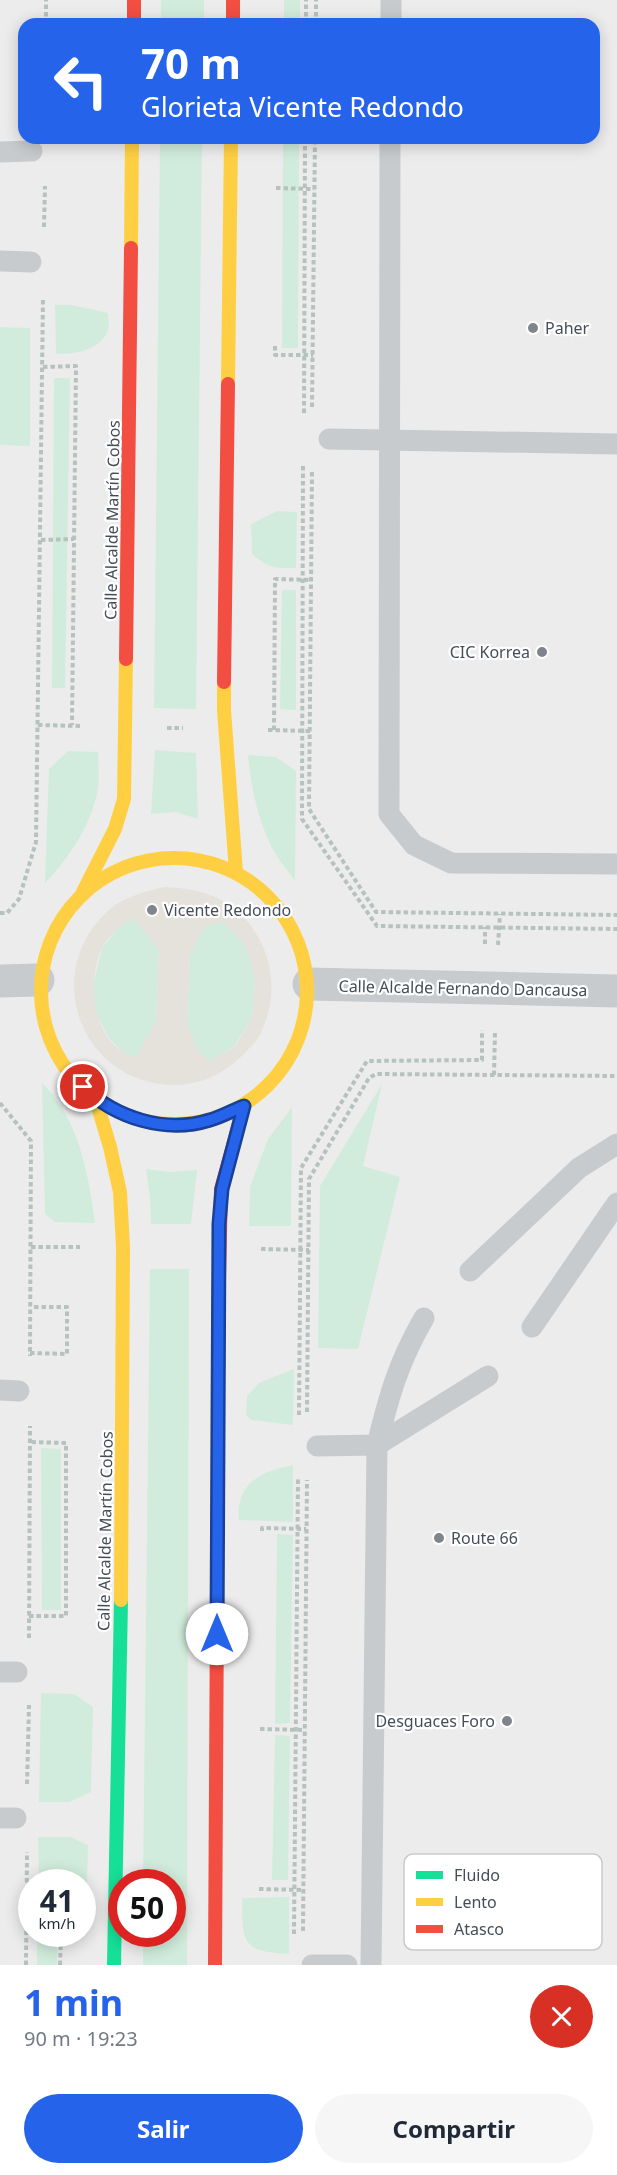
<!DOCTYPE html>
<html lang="es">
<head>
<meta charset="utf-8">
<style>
  body { margin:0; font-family:"Noto Sans",sans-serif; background:#f6f6f7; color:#1f2937; height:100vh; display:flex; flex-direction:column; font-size:22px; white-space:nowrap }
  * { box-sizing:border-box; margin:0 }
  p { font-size:20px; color:#747a83 }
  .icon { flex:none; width:33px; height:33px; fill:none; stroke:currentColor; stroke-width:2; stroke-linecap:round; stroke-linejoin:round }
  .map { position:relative; height:1965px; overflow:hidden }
  .drawer { display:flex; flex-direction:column; background:#fff; flex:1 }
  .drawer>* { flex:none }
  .hud { position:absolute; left:18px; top:18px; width:582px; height:126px; border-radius:18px; box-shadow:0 3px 15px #0003; background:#2563eb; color:#fff; overflow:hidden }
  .speed { position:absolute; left:18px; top:1869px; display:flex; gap:12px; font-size:30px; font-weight:700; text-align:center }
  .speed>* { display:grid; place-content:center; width:78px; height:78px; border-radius:50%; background:#fff; box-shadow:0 3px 15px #0003; line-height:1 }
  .speed small { font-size:15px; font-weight:400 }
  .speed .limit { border:9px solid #d22; background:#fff; color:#111 }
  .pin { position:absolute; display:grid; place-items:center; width:51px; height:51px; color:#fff; margin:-26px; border:3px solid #fff; border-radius:50%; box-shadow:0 2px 6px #0007 }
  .me { position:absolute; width:66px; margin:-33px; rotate:0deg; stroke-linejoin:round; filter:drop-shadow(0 0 4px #0008) }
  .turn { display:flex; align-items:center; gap:21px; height:126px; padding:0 24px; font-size:27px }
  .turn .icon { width:78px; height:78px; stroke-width:2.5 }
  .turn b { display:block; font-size:42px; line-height:51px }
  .round { display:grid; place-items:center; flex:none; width:63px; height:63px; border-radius:32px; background:#f6f6f7 }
  .headline { display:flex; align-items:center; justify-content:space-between; height:102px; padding:0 24px }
  h1 { font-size:36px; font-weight:700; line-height:45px; color:#2563eb }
  .primary-button { display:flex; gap:12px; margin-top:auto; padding:12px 24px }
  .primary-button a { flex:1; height:69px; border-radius:36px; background:#2563eb; color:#fff; font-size:24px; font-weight:700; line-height:69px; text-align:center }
  .primary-button a+a { background:#f6f6f7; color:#1f2937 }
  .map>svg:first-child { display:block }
  .green { fill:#d1ecdc }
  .sand { fill:#e5e2db; fill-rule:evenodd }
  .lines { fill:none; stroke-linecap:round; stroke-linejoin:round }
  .path { stroke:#b6c2be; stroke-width:4; stroke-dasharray:4.5 3; stroke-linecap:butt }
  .lane { stroke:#c8cbcd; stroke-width:21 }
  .street { stroke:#c8cbcd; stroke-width:33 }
  .fast { stroke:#16e098; stroke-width:14 }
  .slow { stroke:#ffcf43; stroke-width:14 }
  .jam { stroke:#f24e42; stroke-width:14 }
  .route-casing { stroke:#184099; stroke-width:15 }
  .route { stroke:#2563eb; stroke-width:10 }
  .poi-dot { fill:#80858c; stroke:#fff; stroke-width:2 }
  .labels { text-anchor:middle; stroke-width:4.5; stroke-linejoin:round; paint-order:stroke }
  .poi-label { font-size:16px; fill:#454e58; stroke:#fff; text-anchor:start }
  .street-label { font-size:16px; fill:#454e58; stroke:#fff }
  .key { fill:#fff; stroke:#c7cacd; stroke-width:1.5 }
  .key-label { font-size:16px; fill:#454e58 }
</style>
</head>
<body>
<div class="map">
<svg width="617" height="1965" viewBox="0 0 617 1965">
  <rect width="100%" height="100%" fill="#edecec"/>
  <g class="green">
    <rect x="161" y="0" width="43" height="24"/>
    <rect x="284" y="0" width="16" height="24"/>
    <polygon points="160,138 202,138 196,709 154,708"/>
    <polygon points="283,138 299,138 298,348 282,348"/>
    <path d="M 55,305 L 72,305 L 108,313 C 108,318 110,327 107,332 C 99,351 74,354 56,354 Z"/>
    <polygon points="0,327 30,328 30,446 0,445"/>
    <polygon points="54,378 70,378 65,688 52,688"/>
    <path d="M 277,511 L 297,512 L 296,568 C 275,568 268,568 252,554 L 251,524 Z"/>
    <polygon points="282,590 296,590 296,710 280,709"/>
    <polygon points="155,750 196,753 198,819 176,812 151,814"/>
    <path d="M 68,751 L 98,752 C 98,765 100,782 97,794 C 89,828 69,858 45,883 L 49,769 Z"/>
    <path d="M 248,755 L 276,757 L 296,771 L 295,881 C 287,870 277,858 271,846 C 257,817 251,787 248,755 Z"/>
    <polygon points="132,919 143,929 159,950 156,1022 136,1057 124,1054 108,1037 96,1013 93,986 102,948 119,927"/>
    <polygon points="222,922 241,940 249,956 255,981 252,1016 235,1046 210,1061 198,1051 187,1023 190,953 206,926"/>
    <path d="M 42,1083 C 79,1119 88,1173 95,1223 L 55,1222 L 45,1214 Z"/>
    <polygon points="382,1084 363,1166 400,1177 358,1349 318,1348 320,1186"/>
    <polygon points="292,1107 291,1226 249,1226 250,1187 268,1139"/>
    <polygon points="146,1169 170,1172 197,1170 191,1224 151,1224 150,1198"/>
    <polygon points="150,1269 189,1269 187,1965 143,1965 143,1934 172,1934 172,1882 143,1882"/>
    <polygon points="294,1369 293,1425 251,1420 246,1415 247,1396 259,1383"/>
    <polygon points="41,1448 61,1449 61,1610 42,1610"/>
    <path d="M 293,1465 L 293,1522 L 239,1520 C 235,1483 262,1471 293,1465 Z"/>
    <polygon points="277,1534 293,1535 290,1723 275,1724"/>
    <polygon points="41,1693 74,1694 93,1707 91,1792 69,1802 39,1802"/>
    <polygon points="275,1735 290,1736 288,1880 272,1880"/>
    <polygon points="38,1837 70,1837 88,1845 87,1882 83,1885 82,1882 39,1882"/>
    <path d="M 289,1897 L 289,1954 C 242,1952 242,1943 242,1898 Z"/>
    <rect x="37" y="1934" width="20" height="31"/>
  </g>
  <path class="sand" d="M 164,887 C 184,888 203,890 221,900 C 262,922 281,974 267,1017 C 264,1025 262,1032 258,1038 C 237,1065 210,1085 174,1085 C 80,1084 39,971 110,909 C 125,896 145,892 164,887 ZM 132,919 L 143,929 L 159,950 L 156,1022 L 136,1057 C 93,1047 86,983 102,948 C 108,936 121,926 132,919 ZM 222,922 L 241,940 L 249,956 L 255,981 L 252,1016 L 236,1046 L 210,1061 L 198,1051 L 187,1023 L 190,953 L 206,926 Z"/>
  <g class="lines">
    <g class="path">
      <polyline points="46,24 46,0"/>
      <polyline points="306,24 306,0"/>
      <polyline points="316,24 316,0"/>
      <polyline points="276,188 314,189"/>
      <polyline points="44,227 45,186"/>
      <polyline points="275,346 275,355 313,355"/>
      <polyline points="43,367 76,366 72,725"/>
      <polyline points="312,407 315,138"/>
      <polyline points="304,413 305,138"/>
      <polyline points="303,466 302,819 377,926 617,929"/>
      <polyline points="312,472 309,809 376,912 617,915"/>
      <polyline points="41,540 74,539"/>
      <polyline points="38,725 81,726"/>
      <polyline points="167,728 183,728"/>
      <polyline points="268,730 310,731"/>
      <polyline points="274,730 275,579 311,580"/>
      <polyline points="0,913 7,913 19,899 36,842 43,297"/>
      <polyline points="485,944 485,927"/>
      <polyline points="498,945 500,914"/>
      <polyline points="494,1075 495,1031"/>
      <polyline points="0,1103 31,1141 30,1356"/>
      <polyline points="31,1247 80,1247"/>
      <polyline points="261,1249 309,1250"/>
      <polyline points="30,1353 67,1354 67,1307 31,1307"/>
      <polyline points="307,1412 309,1179 369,1078 376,1074 617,1076"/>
      <polyline points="299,1415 301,1168 367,1061 482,1060 482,1030"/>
      <polyline points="262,1531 262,1528 306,1529"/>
      <polyline points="29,1616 66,1616 66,1443 30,1442"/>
      <polyline points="29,1638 30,1426"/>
      <polyline points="260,1729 304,1730"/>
      <polyline points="27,1784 29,1705"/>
      <polyline points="259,1889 303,1890"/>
      <polyline points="303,1931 307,1480"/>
      <polyline points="294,1934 298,1477"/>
      <polyline points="26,1965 27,1852"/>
      <polyline points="60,1965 61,1934"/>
    </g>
    <g class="lane">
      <polyline points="391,24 391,0"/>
      <polyline points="390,138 389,814 414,845 451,863 617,864"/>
      <polyline points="0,152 32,151"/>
      <polyline points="0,261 31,262"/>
      <polyline points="329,439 617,444"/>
      <polyline points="470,1271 579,1168 617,1144"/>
      <polyline points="532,1327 617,1203"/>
      <polyline points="0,1390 19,1391"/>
      <polyline points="317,1446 377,1445 488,1376"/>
      <polyline points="0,1672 17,1672"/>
      <polyline points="0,1818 16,1818"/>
      <polyline points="312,1965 347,1965"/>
      <path d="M 371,1965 L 377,1445 C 389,1396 398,1363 424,1318"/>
    </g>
    <g class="street">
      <polyline points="0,981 38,980"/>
      <polyline points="309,984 617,991"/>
    </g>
    <polyline class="fast" points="114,1965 121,1600"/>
    <g class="slow">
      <polyline points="131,248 132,138"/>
      <polyline points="228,384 231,138"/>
      <polyline points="224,682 224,710 236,872"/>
      <circle cx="174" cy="991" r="133"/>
      <polyline points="83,892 115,829 124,799 126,659"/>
      <polyline points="96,1100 110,1147 120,1192 123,1247 121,1600"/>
      <polyline points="217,1603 218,1321"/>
    </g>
    <g class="jam">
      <polyline points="134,0 134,24"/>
      <polyline points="233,0 233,24"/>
      <polyline points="126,659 131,248"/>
      <polyline points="224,682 228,384"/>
      <polyline points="218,1321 221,1189 244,1106"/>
      <polyline points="215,1965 217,1603"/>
    </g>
  </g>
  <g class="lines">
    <defs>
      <path id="route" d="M 83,1087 C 116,1118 165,1134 210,1120 C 221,1117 233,1110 244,1106 L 222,1189 L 219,1224 L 217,1634"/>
    </defs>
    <use href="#route" class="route-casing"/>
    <use href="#route" class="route"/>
  </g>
  <g class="poi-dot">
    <circle cx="533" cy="328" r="6"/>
    <circle cx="542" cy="652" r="6"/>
    <circle cx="152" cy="910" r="6"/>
    <circle cx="439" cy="1538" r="6"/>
    <circle cx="507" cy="1721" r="6"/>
  </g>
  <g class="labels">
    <g class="poi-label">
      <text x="545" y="334">Paher</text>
      <text x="530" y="658" text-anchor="end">CIC Korrea</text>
      <text x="164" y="916">Vicente Redondo</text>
      <text x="451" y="1544">Route 66</text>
      <text x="495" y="1727" text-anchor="end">Desguaces Foro</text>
    </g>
    <g class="street-label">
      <text transform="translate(112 520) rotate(-89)" y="6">Calle Alcalde Martín Cobos</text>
      <text transform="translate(463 988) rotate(1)" y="6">Calle Alcalde Fernando Dancausa</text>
      <text transform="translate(105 1531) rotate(-89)" y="6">Calle Alcalde Martín Cobos</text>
    </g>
  </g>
  <rect x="404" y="1854" width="198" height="96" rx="9" class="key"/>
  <rect x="416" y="1871" width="27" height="8" fill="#16e098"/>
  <rect x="416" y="1898" width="27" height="8" fill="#ffcf43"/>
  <rect x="416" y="1925" width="27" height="8" fill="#f24e42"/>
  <g class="key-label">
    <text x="454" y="1881">Fluido</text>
    <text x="454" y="1908">Lento</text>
    <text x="454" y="1935">Atasco</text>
  </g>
</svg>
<div class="speed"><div>41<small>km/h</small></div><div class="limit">50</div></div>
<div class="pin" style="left:83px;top:1087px;background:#d93025"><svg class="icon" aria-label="arrive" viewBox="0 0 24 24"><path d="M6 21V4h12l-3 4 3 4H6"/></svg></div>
<svg class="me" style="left:217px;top:1634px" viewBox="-20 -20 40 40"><circle r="19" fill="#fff"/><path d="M0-13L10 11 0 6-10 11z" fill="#2563eb"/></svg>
<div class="hud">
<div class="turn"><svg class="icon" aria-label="left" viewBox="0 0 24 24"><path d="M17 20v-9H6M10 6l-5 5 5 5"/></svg><div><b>70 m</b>Glorieta Vicente Redondo</div></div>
</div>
</div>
<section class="drawer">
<div class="headline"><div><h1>1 min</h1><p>90 m · 19:23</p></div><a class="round" style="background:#d93025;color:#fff"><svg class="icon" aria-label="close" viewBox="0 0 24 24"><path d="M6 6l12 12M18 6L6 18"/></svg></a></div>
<div class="primary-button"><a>Salir</a><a>Compartir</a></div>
</section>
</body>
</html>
